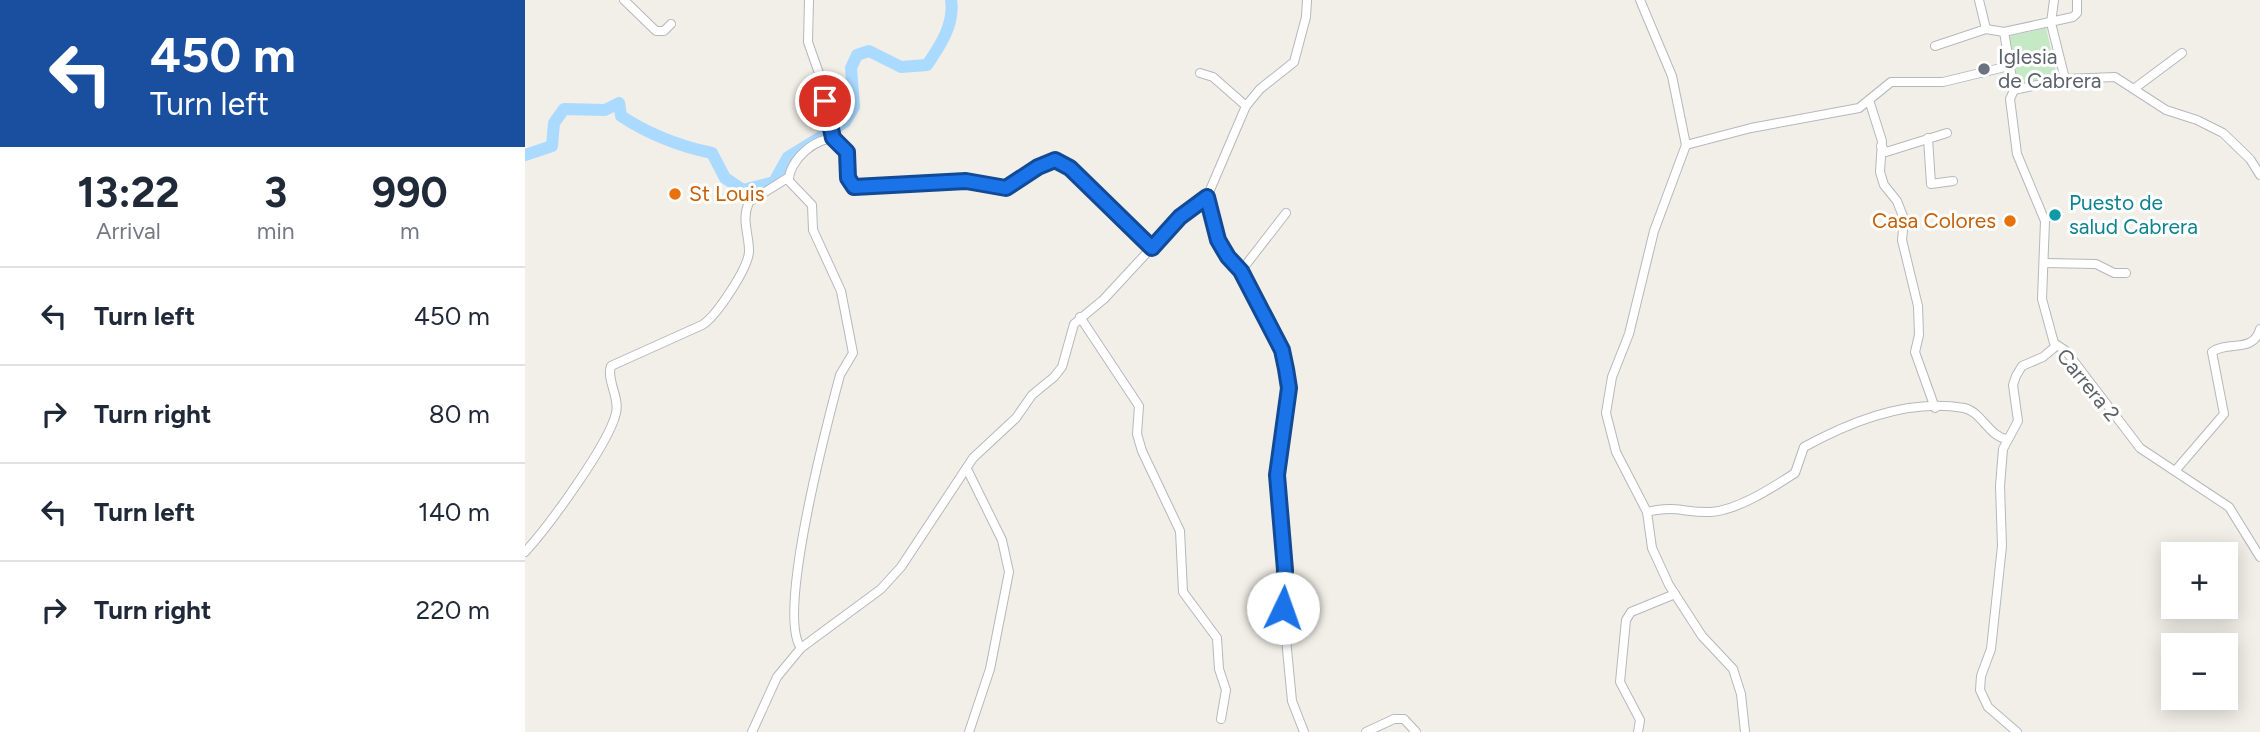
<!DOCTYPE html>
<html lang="en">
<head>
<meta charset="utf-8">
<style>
  body { margin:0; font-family:Figtree,sans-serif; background:#f2f2f3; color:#1f2937; height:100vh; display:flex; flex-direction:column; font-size:26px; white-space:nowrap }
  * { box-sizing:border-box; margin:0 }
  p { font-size:23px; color:#747a83 }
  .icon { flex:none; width:38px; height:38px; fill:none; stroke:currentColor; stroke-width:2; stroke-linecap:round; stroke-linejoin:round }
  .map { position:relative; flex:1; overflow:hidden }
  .side { display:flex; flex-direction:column; background:#fff; width:525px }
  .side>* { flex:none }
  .banner { background:#1a4fa0; color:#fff; overflow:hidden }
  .buttons { position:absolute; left:1636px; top:542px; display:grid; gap:14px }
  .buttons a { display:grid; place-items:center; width:77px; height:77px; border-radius:0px; background:#fff; box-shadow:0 4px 18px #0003; font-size:35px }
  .pin { position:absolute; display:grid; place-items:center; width:60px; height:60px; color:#fff; margin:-30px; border:4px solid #fff; border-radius:50%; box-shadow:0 2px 7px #0007 }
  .me { position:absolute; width:77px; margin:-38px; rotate:3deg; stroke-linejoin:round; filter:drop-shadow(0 0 5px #0008) }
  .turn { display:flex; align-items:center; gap:24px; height:147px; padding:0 35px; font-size:32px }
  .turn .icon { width:91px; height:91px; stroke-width:2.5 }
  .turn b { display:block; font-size:49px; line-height:60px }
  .eta { display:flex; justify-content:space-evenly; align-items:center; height:119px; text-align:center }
  .eta b { font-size:42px; font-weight:700; line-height:49px }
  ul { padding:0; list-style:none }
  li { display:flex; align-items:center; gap:21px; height:98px; padding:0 35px; border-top:2px solid #e0e1e3 }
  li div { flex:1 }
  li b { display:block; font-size:26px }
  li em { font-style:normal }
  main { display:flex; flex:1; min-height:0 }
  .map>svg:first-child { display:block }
  .green { fill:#c5e8c5 }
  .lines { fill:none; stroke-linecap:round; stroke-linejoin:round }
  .river { stroke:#aadaff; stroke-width:12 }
  .minor-casing { stroke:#b5b8bc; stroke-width:10 }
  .minor { stroke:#fff; stroke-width:8 }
  .route-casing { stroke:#114b97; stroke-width:18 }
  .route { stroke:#1a73e8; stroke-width:12 }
  .worship-dot { fill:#6b7280; stroke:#fff; stroke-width:2.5 }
  .food-dot { fill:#e8710a; stroke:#fff; stroke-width:2.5 }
  .culture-dot { fill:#0f9aa8; stroke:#fff; stroke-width:2.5 }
  .labels { text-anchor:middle; stroke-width:6; stroke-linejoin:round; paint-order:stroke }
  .worship-label { font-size:21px; fill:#5b616d; stroke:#fff; text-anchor:start }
  .food-label { font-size:21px; fill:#c56008; stroke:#fff; text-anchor:start }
  .culture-label { font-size:21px; fill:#0d838f; stroke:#fff; text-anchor:start }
  .street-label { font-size:21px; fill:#5f6368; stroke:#fff }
</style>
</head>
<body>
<main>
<section class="side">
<div class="banner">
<div class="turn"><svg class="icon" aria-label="left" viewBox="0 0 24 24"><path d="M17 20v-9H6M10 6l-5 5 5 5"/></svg><div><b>450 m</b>Turn left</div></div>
</div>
<div class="eta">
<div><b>13:22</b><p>Arrival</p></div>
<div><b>3</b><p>min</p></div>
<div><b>990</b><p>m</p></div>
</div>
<ul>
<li><svg class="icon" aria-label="left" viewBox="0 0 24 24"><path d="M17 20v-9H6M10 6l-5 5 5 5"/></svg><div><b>Turn left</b></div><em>450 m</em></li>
<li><svg class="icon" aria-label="right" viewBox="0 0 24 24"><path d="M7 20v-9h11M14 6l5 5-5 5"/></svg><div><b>Turn right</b></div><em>80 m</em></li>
<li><svg class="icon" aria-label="left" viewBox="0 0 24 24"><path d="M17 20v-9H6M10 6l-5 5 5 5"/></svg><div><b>Turn left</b></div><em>140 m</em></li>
<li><svg class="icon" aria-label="right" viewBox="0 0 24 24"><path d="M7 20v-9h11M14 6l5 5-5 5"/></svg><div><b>Turn right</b></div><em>220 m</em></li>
</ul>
</section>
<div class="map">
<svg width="1735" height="732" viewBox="0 0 1735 732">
  <rect width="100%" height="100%" fill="#f1efe8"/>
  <polygon class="green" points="1521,28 1532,77 1491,86 1481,37"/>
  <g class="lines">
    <path class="river" d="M 0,155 L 27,146 L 29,123 L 39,109 L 80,110 L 94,103 L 96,116 C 125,135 153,146 187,153 L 200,178 L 218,190 L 249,182 L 263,157 L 320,122 L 329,107 L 326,68 L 332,55 L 344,51 L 376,67 L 402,65 C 415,46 430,24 426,0"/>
    <defs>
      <g id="minor">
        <polyline points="99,0 131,31 139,31 146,24"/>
        <polyline points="284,0 283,42 296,79 308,138"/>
        <polyline points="1115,0 1147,76 1161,145 1129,231 1104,334 1087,377 1081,413 1091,452 1122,512 1127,548 1144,585 1177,636 1208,669 1216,694 1220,732"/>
        <polyline points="1454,0 1461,29"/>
        <polyline points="1529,0 1526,23 1540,79"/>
        <polyline points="1479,32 1489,90 1485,99 1492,154 1520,221 1517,299 1529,343 1541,351 1615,448 1704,507 1735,557"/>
        <polyline points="1410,46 1461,29 1479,32 1548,17 1552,13 1552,0"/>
        <polyline points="675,73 688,77 721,106"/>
        <polyline points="1610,88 1657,53"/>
        <polyline points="1489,90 1540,79 1590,77 1641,110 1672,120 1698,133 1725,159 1735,175"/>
        <polyline points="1344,100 1357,141 1355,172 1359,185 1372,201 1379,219 1377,240 1393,306 1394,335 1390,352 1410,408"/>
        <polyline points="1403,138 1406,184 1428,181"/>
        <polyline points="1161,145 1226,128 1334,108 1366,82 1418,82 1484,66"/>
        <polyline points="1356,146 1361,152 1422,133"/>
        <polyline points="1519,263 1571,264 1589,273 1601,273"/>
        <polyline points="716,271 761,213"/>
        <polyline points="555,317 614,406 612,434 617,451 655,531 658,592 692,638 694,669 701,690 696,719"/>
        <polyline points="442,469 477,540 484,572 465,669 444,732"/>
        <path d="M 1650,471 L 1699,414 L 1687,352 C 1703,340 1728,354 1735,329"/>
        <path d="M 1122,512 C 1152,505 1159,513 1186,512 C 1213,510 1247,488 1270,473 L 1279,447 C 1326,421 1384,398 1439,408 C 1457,412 1464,437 1482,439"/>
        <path d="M 0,552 C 23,527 84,444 91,413 C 95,397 81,380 86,366 L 177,325 C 191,317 224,267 224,251 C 224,233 216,220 224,202 L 264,177"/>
        <path d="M 276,648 C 251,615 303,420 315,375 L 328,353 L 316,291 L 288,230 L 287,205 L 264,181 C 263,161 292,135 312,139 C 332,160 314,171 329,187 L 333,188 L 441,181 L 481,188 L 513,167 L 531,161 L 545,168 L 627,248"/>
        <polyline points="227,732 252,677 276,648 356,589 376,567 448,458 491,418 507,395 529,377 537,367 549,324 579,299 655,217 682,197"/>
        <polyline points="779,732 767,701 758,608 760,570 752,475 764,388 761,368 757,350 716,271 703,257 693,240 682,197 721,106 735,89 769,62 781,17 782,0"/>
        <polyline points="841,732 869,719 879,719 891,732"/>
        <polyline points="1113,732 1115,720 1095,682 1101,620 1106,612 1150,594"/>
        <polyline points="1492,732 1463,707 1455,690 1456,676 1466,649 1477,546 1475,486 1478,449 1493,421 1488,385 1491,376 1497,366 1518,357 1531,346"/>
      </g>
    </defs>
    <use href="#minor" class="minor-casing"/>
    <use href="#minor" class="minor"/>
  </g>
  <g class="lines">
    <defs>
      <polyline id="route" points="300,101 308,138 322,152 323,178 329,187 441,181 481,188 513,167 530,160 545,168 627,248 655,217 682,197 693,240 703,257 716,271 757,350 761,369 764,388 752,475 760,570 758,608"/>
    </defs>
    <use href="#route" class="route-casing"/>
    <use href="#route" class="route"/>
  </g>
  <circle class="worship-dot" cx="1459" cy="69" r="7"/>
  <g class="food-dot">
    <circle cx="150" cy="194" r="7"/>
    <circle cx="1485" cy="221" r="7"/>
  </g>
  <circle class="culture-dot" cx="1530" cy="215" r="7"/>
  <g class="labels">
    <g class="worship-label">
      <text x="1473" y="64">Iglesia<tspan x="1473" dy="24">de Cabrera</tspan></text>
    </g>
    <g class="food-label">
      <text x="164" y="201">St Louis</text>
      <text x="1471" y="228" text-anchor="end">Casa Colores</text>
    </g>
    <g class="culture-label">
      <text x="1544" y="210">Puesto de<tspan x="1544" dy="24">salud Cabrera</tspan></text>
    </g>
    <g class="street-label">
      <text transform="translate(1563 385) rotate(51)" y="7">Carrera 2</text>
    </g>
  </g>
</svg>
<div class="buttons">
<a>+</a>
<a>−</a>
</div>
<div class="pin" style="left:300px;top:101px;background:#d93025"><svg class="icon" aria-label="arrive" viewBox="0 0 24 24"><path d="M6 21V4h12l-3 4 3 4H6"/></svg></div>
<svg class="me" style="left:758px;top:608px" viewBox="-20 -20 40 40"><circle r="19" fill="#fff"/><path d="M0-13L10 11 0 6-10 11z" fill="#1a73e8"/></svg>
</div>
</main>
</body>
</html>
